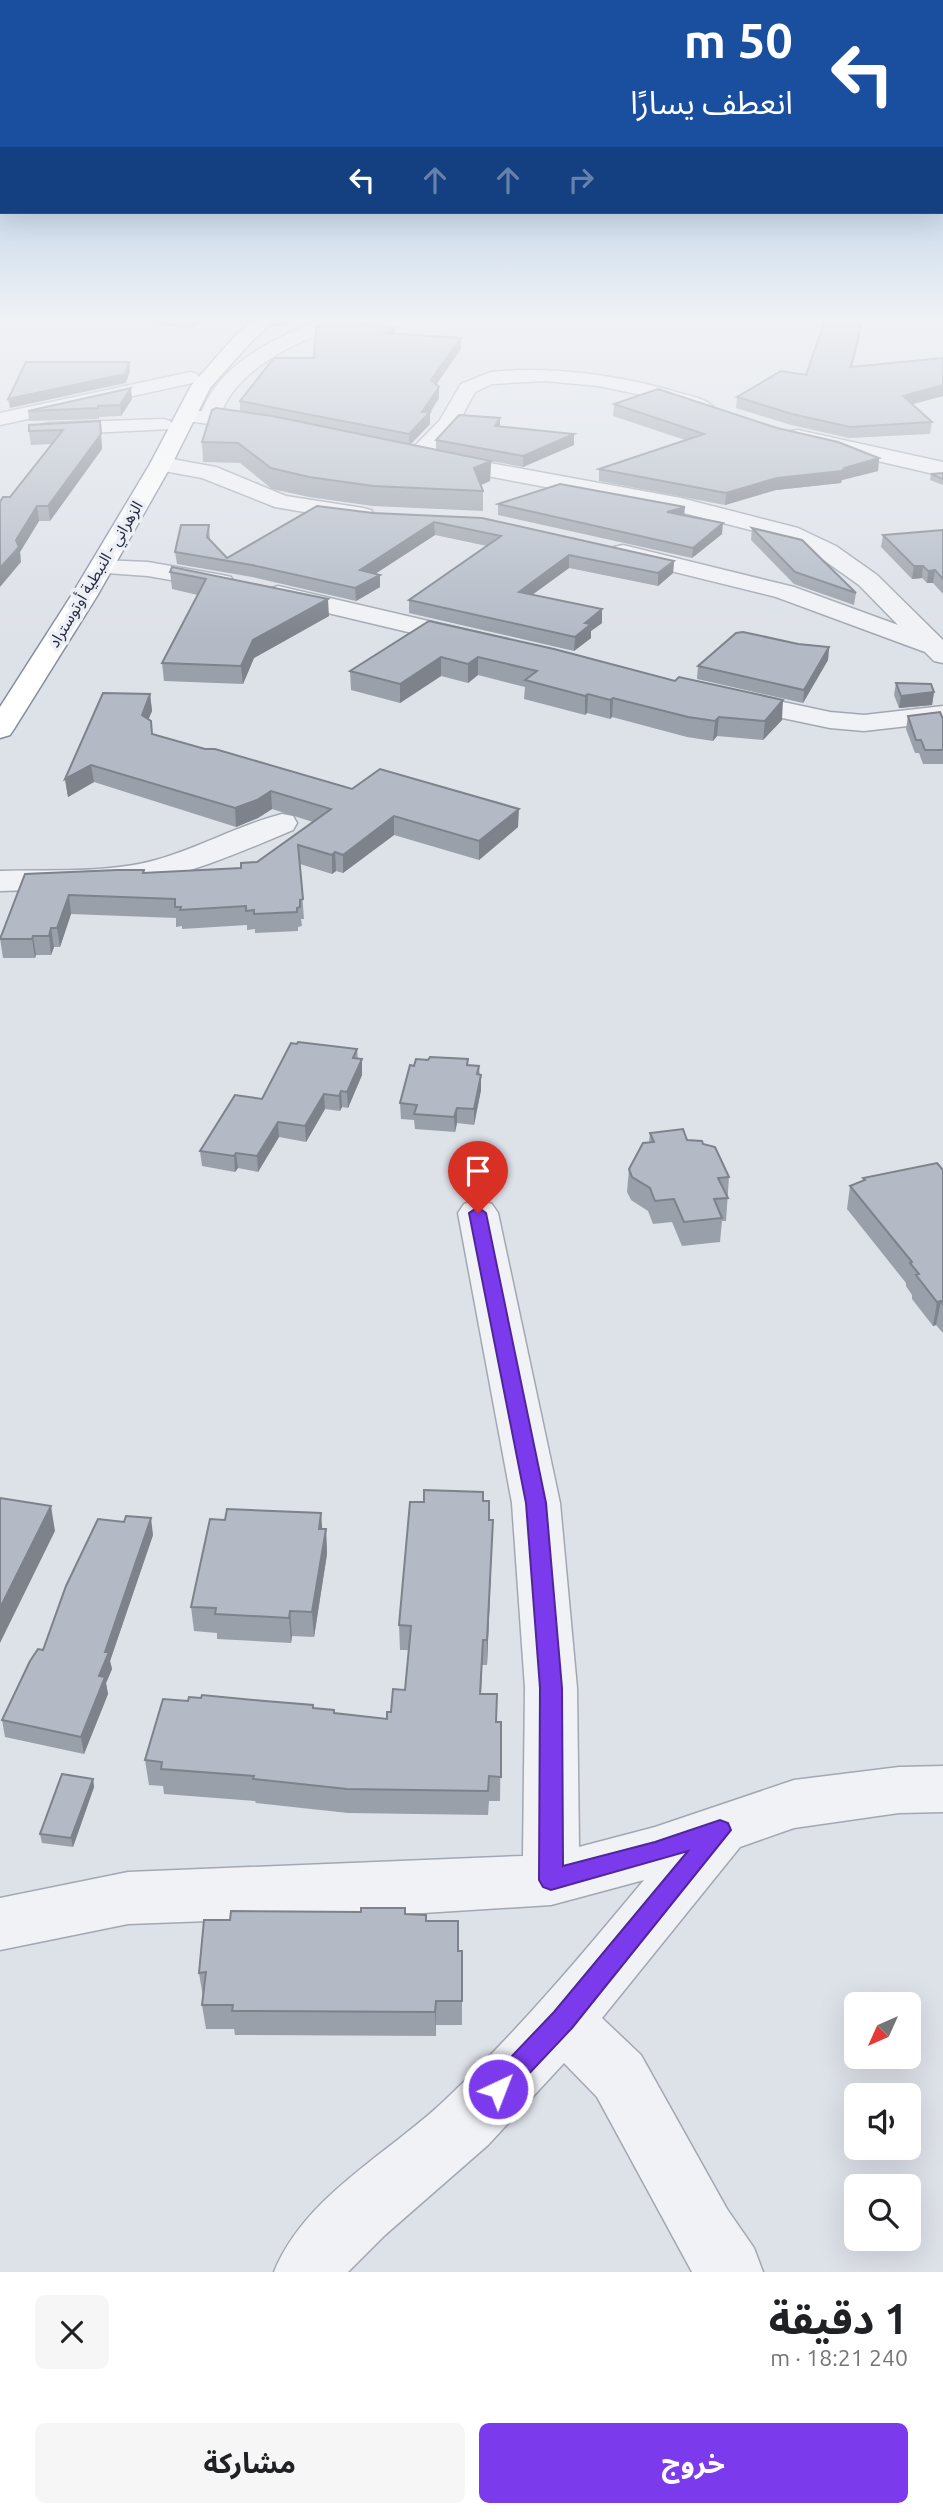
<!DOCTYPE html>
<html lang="ar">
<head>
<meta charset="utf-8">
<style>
  body { margin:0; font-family:Ubuntu,"Noto Sans Arabic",sans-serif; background:#f6f6f6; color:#202124; direction:rtl; height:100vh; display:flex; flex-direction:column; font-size:26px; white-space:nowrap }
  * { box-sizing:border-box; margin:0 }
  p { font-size:23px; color:#757577 }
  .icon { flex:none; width:38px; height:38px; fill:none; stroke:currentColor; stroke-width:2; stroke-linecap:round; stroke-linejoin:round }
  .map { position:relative; height:2272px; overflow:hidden; direction:ltr }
  .side { display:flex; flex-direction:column; background:#fff; flex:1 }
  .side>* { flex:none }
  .hud { position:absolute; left:0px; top:0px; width:943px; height:214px; box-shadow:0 7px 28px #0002; direction:rtl; background:#1a4fa0; color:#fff; overflow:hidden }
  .needle { width:46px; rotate:225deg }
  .tools { position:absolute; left:844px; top:1992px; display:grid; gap:14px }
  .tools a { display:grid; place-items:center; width:77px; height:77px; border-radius:10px; background:#fff; box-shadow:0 7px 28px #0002; font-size:35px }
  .pin { position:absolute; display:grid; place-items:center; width:60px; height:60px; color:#fff; margin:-72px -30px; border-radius:50% 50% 50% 0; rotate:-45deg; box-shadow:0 0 7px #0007 }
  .pin .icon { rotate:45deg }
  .me { position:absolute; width:77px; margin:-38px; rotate:43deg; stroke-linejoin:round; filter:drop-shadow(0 0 5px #0008) }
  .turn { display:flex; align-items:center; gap:24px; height:147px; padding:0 35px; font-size:32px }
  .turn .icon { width:91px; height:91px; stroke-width:2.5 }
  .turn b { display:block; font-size:49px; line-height:60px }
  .lanes { display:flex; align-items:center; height:66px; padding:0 35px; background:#0003; justify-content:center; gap:35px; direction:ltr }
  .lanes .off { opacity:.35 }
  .round { display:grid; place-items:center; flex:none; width:74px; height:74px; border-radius:10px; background:#f6f6f6 }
  .summary { display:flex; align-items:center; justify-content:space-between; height:119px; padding:0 35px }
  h1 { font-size:42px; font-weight:700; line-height:52px }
  .button { display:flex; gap:14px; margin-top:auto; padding:14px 35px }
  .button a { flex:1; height:80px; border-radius:10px; background:#7c3aed; color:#fff; font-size:28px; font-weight:700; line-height:80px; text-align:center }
  .button a+a { background:#f6f6f6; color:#202124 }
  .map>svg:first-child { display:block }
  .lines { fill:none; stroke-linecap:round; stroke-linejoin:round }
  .minor-casing { stroke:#a2a8b2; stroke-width:3 }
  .highway-casing { stroke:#838da0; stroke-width:3 }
  .minor { fill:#f0f2f6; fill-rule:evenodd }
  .highway { fill:#fff; fill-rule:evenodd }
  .wall { fill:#9aa0aa }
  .shaded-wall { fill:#7d828b }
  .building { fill:#b3bac6; stroke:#7d828b; stroke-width:2 }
  .route { fill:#7c3aed; stroke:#51269a; stroke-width:2 }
  .labels { text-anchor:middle; stroke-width:7; stroke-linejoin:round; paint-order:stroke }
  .far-street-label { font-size:16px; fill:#252e40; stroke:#ecf0f6 }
</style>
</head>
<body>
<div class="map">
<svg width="943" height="2272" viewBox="0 0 943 2272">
  <rect width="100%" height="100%" fill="#dde1e8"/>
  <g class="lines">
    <defs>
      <g id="minor">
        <path d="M 321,320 L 347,320 C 339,329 323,332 312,337 C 276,353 236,375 221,413 L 268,421 L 271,425 L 268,429 L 261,431 L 187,421 L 180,419 L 177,415 L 180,411 L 202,411 C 221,362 275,338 321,320 Z"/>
        <path d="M 518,370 C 574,369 626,377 680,393 C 690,396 708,399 714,408 L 711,412 L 704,414 L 646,396 L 599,386 L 545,381 L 492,384 L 475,392 L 455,429 L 423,462 L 407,462 L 404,457 L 440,420 L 461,384 L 491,372 Z"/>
        <polygon points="190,372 197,374 200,378 197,382 0,425 0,413"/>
        <polygon points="163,419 170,421 173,425 170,429 48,435 41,433 37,429 41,425 48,423"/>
        <polygon points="798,430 943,462 943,476 790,441 787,436 790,431"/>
        <polygon points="441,454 681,498 798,528 836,546 877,575 943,640 943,663 934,661 925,652 776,597 614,557 611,552 614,547 623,545 794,587 898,625 859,585 818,556 782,538 680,512 433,466 430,461 433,456"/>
        <polygon points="161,457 216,467 286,496 363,508 371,510 375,515 371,520 363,522 275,507 202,478 153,469 150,464 153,459"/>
        <polygon points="101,560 148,562 222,575 231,577 234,582 231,587 222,589 148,576 92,572 89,567 92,562"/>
        <polygon points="278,586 480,633 484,639 480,645 471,647 269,599 265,594 269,589"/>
        <polygon points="731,691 830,712 864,715 943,706 943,722 864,731 830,728 721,705 717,699 721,693"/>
        <path d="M 282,814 L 293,816 L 297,823 L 293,830 C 239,853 183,877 124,886 C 83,891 41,889 0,891 L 0,871 C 52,869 105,874 156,860 C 199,848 239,825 282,814 Z"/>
        <path d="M 478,1200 L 492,1204 L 498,1213 L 560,1503 L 577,1688 L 579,1847 L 655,1827 L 794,1780 L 899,1767 L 943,1766 L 943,1812 L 899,1813 L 794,1828 L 740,1847 L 602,2018 L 641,2055 L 727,2209 L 754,2248 L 763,2272 L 692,2272 L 597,2097 L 564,2063 L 488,2145 L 385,2235 L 348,2272 L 274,2272 C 305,2196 387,2155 445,2100 C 517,2032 581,1956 644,1880 L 551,1905 L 423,1913 L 128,1924 L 0,1950 L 0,1898 L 128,1872 L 523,1856 L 525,1688 L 512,1503 L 458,1213 L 464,1204 Z"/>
      </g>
      <polygon id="highway" points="254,320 275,320 249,344 210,388 172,464 97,596 14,729 10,735 0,738 0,707 71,596 150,464 191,386 235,336"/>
    </defs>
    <use href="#minor" class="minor-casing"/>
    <use href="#highway" class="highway-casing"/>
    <use href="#minor" class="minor"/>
    <use href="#highway" class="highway"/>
  </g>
  <g class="wall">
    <polygon points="124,320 206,320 191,329"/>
    <polygon points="227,320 250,320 247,323"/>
    <polygon points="272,320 294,320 284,327 272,326"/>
    <polygon points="861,327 860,337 852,367 943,358 943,396 912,404 932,422 930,434 849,438 791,425 736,408 737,397 806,375"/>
    <polygon points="395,334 461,349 436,385 439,387 439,398 430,412 430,424 411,444 436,450 436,440 500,426 574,445 523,467 491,461 490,481 481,485 483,491 483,511 373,506 309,497 272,489 240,463 203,462 202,442 240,412 240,401 314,358"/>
    <polygon points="132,399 121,416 99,417 99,419 29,421 28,411"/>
    <polygon points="614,404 777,428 879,458 878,471 842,480 841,483 776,490 725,505 599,481 599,469 685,440 613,416"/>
    <polygon points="100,421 102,449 50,521 39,521 20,552 21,562 10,497 52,444 31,445 29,431"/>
    <polygon points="943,473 943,485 930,480 931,474"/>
    <polygon points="498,504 685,515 722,534 692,558 498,515"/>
    <polygon points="373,513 482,518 674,561 673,573 658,586 569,568 532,595 602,623 591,631 591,638 574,651 409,613 409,600 487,546 435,535 375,574 380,575 380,587 356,601 252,577 177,564 175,552 209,525 210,539 227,558"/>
    <polygon points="752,528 856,593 854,605 794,584 751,540"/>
    <polygon points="943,530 943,594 933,583 927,583 922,578 912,579 881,547 883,535"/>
    <polygon points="172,567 329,616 254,658 243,684 164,681 162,663 198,595 172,589 170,572"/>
    <polygon points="429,621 782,720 763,740 717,736 713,741 687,737 612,717 610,719 587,713 585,715 524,699 525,687 478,675 468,683 441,676 400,703 351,690 350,671"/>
    <polygon points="798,644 829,647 828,660 803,703 697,679 698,666"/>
    <polygon points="896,683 934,692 932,705 899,708 894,695"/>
    <polygon points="150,694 152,711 148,720 152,734 352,789 518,827 479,860 394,835 343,873 336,871 332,874 300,864 304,919 301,919 302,926 298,927 298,931 255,933 255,929 247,930 247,925 182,929 182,926 176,927 176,918 71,914 60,947 54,947 51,955 36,955 35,958 3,958 0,938 25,874 144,870 144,873 241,868 257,862 313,822 272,809 258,818 236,827 94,782 68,797 65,779"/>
    <polygon points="908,716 943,719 943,764 923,764 919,753 915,753 906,729"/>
    <polygon points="357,1049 358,1059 362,1059 362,1075 348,1108 342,1107 340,1111 325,1109 306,1142 279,1137 258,1172 238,1168 235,1172 202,1166 200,1151 262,1099"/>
    <polygon points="428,1060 479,1066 481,1090 474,1125 457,1123 455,1132 415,1129 414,1120 401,1119 400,1103 414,1066"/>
    <polygon points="650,1133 687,1140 703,1144 729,1177 726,1221 722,1221 720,1242 682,1246 672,1222 653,1224 648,1211 631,1200 627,1192 629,1169 649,1142"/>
    <polygon points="943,1170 943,1333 936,1325 933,1326 912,1299 912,1295 906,1286 906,1283 847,1209 850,1186 863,1181 863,1178"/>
    <polygon points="483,1501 489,1520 492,1544 487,1665 482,1665 481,1694 496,1722 501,1722 500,1801 489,1801 488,1815 348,1813 256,1803 255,1801 164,1794 163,1786 149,1785 145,1760 188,1701 313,1708 334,1710 335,1714 387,1719 405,1690 409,1650 400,1650 399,1625 424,1502"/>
    <polygon points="124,1522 153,1535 110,1661 112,1669 106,1683 108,1694 84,1754 5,1737 2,1720 43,1650"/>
    <polygon points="322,1529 326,1529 327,1554 314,1637 292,1636 291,1643 217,1639 217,1633 194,1631 191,1607"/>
    <polygon points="93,1779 94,1787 73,1847 42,1843 40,1834"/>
    <polygon points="405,1914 426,1921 458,1951 462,1951 462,2025 436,2025 436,2036 235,2035 234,2029 206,2029 202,2005 203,1997 199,1973"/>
  </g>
  <g class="shaded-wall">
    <polygon points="190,320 206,320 191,329"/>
    <polygon points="283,320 294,320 284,327"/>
    <polygon points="861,327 860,337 849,378 850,367"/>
    <polygon points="395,328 395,339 386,333"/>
    <polygon points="461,338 461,349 431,392 431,380"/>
    <polygon points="129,362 130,371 126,383 10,408 8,399"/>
    <polygon points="943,385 943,396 902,407 903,396"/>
    <polygon points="439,387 439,398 429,414 430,412 430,424 409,446 409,434 422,412"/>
    <polygon points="131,388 132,399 121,416 120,405"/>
    <polygon points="500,418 500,428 495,426"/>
    <polygon points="100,421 102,449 50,521 48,506"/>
    <polygon points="574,434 574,445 523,467 523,456"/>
    <polygon points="879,458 878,471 842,480 841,483 776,490 725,505 726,493 777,478 844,468"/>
    <polygon points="491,461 490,481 474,488 474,468"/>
    <polygon points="37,506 39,521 20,552 21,562 0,587 0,568"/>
    <polygon points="685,507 684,517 667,512"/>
    <polygon points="434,522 435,535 361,583 360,570"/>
    <polygon points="723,523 722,534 692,558 693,548"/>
    <polygon points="569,555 569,568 518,605 519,592"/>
    <polygon points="674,561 673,573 658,586 658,573"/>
    <polygon points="914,566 923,566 922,578 912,579"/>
    <polygon points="935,570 933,583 927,583 928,571"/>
    <polygon points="380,575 380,587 356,601 355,588"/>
    <polygon points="328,599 329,616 254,658 243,684 241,666 253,640"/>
    <polygon points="602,609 602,623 591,631 591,638 574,651 575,637 585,623"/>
    <polygon points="829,647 828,660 803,703 804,690"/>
    <polygon points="441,657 441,676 400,703 400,684"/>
    <polygon points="478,657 478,675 468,683 468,664"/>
    <polygon points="934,692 932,705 899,708 901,696"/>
    <polygon points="150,694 152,711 143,732 142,715"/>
    <polygon points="588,694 587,713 585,715 585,696"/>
    <polygon points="613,698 612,717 610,719 610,700"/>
    <polygon points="783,700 782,720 763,740 765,721"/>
    <polygon points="719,717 717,736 713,741 715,721"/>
    <polygon points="91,765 94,782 68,797 65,779"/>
    <polygon points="271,791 272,809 258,818 236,827 235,808"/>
    <polygon points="519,809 518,827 479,860 479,841"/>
    <polygon points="394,816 394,835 343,873 343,855"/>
    <polygon points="335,852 336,871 332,874 332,855"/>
    <polygon points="69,895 71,914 60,947 57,928"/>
    <polygon points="51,928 54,947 51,955 49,936"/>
    <polygon points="33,936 36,955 35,958 32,939"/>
    <polygon points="362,1059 362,1075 348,1108 347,1092"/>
    <polygon points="481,1075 481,1090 474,1125 474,1109"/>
    <polygon points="341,1091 342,1107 340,1111 339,1096"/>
    <polygon points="324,1094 325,1109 306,1142 305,1126"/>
    <polygon points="457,1108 457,1123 455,1132 454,1117"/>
    <polygon points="278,1122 279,1137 258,1172 257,1156"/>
    <polygon points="236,1153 238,1168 235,1172 234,1156"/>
    <polygon points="941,1301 936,1325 933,1326 937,1302"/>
    <polygon points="51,1506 55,1531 0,1643 0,1608"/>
    <polygon points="321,1513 323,1538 319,1529"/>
    <polygon points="151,1518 153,1535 110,1661 112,1669 106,1683 108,1694 84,1754 81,1737 105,1652"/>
    <polygon points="493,1520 492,1544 487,1665 487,1640"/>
    <polygon points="326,1529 327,1554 314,1637 312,1612"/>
    <polygon points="290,1611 292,1636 291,1643 289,1618"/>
    <polygon points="483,1640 482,1665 480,1718 480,1694"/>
    <polygon points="93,1779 94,1787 73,1847 71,1838"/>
    <polygon points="436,2001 436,2036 435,2012"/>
  </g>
  <g class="building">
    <polygon points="333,320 341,320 395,328 386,333 461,338 431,380 439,387 422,412 430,412 409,434 240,401 274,358 314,358 316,327"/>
    <polygon points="825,320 851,320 861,327 850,367 943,358 943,385 903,396 932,422 850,427 792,414 737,397 781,371 806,375"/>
    <polygon points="26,362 129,362 125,374 8,399"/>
    <polygon points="131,388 120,405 98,406 98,408 28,411"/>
    <polygon points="658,389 777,428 838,442 879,458 844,468 842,471 777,478 726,493 599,469 704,434 614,404"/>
    <polygon points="216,408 272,416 491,461 474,468 483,491 373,486 309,477 271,468 238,443 202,442 212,410"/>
    <polygon points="459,415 500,418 495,426 574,434 523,456 436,440"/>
    <polygon points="100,421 101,434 48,506 37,506 16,540 19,547 0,568 0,502 3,497 10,497 63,430 29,431 29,425"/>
    <polygon points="943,473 943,479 931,474"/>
    <polygon points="560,484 685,507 667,512 723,523 693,548 498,504"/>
    <polygon points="317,506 373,513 482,518 674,561 658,573 569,555 519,592 602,609 585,623 591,624 575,637 409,600 501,536 434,522 360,570 380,575 355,588 252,565 175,552 181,525 209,525 207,537 227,558"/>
    <polygon points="752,528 802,540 856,593 795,572"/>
    <polygon points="943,530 943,579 935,570 928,571 923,566 914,566 883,535"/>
    <polygon points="172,567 328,599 253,640 241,666 162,663 206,579 170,572"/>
    <polygon points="429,621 554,649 675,681 679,677 783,700 765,721 719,717 715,721 688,717 613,698 610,700 588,694 585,696 525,680 537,671 478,657 468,664 441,657 400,684 350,671"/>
    <polygon points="743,632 798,644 829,647 804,690 698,666 736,633"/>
    <polygon points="896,683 931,684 934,692 901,696"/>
    <polygon points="103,693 150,694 142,715 151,721 152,734 205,749 215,749 352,789 380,769 519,809 479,841 394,816 343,855 335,852 332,855 298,845 303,899 300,900 300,907 297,908 297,912 254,914 254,910 246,911 246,906 180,910 181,907 175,907 175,899 69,895 57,928 51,928 49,936 33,936 32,939 0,939 25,874 117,870 144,870 143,873 241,868 241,863 257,862 331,809 271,791 257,800 235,808 91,765 65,779"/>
    <polygon points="940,712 943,719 943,750 925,750 921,740 916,740 908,716"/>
    <polygon points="298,1042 357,1049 353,1058 362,1059 347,1092 341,1091 339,1096 324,1094 305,1126 278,1122 257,1156 236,1153 234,1156 200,1151 235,1095 262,1099 291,1043 297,1044"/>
    <polygon points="430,1057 468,1059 467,1065 479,1066 477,1074 481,1075 474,1109 457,1108 454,1117 414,1114 417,1105 400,1103 410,1065 414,1066 416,1059 428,1060"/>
    <polygon points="683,1129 687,1140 702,1141 703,1144 715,1147 729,1177 718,1178 728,1198 714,1199 722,1218 684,1222 674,1199 655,1201 650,1188 632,1177 629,1169 643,1143 654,1142 650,1133"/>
    <polygon points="937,1163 943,1170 943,1304 941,1301 937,1302 916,1275 919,1274 910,1263 912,1262 850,1186 865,1180 863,1178"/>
    <polygon points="424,1490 483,1492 483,1501 489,1501 489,1520 493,1520 487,1640 483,1640 480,1694 497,1694 496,1722 501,1722 501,1777 489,1776 488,1791 347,1789 253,1779 254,1776 161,1769 162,1762 145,1760 163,1699 188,1701 189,1697 201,1698 202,1695 265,1701 313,1705 313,1708 334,1710 334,1713 387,1719 387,1712 391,1712 393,1689 405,1690 411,1626 399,1625 410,1502 424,1502"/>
    <polygon points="0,1498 51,1506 0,1608"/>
    <polygon points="227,1509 321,1513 319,1529 326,1529 312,1612 290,1611 289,1618 215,1614 216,1608 191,1607 210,1519 225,1520"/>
    <polygon points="126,1516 151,1518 105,1652 109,1652 99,1676 105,1677 81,1737 2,1720 30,1661 38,1649 43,1650 66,1586 98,1519 124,1522"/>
    <polygon points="62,1774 93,1779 71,1838 40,1834"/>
    <polygon points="361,1908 405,1908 405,1914 426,1915 426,1921 458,1921 458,1951 462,1951 462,2001 436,2001 435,2012 232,2011 233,2005 202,2005 206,1972 199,1973 204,1920 230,1920 231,1911 361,1912"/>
  </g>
  <linearGradient id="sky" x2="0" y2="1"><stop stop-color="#86b1dd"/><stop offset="0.5" stop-color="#f0f2f5"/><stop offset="1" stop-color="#f0f2f5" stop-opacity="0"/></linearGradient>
  <rect width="943" height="638" fill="url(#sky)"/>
  <polygon class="route" points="478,1207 486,1213 546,1503 562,1688 563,1866 655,1842 720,1820 728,1823 731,1830 572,2028 507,2097 498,2101 489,2097 485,2089 489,2080 554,2012 688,1851 551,1890 543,1887 539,1880 540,1688 526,1503 469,1213"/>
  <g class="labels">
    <g class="far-street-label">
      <text transform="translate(95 574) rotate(-59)" y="6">الزهراني - النبطية أوتوستراد</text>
    </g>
  </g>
</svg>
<div class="tools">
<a><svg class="needle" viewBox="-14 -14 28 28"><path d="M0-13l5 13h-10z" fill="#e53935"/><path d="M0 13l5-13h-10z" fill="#757577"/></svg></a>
<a><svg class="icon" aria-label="sound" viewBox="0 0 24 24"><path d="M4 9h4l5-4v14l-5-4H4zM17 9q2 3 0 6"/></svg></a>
<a><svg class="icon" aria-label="search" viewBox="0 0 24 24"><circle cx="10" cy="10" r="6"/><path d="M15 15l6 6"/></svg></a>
</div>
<div class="pin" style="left:478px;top:1213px;background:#d93025"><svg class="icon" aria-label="arrive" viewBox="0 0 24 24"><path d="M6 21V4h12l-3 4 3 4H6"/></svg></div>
<svg class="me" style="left:498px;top:2089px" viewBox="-20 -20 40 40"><circle r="17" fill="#7c3aed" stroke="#fff" stroke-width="3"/><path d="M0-11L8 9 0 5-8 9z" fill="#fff"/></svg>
<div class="hud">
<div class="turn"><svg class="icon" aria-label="left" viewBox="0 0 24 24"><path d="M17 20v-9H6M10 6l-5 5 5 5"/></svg><div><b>50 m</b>انعطف يسارًا</div></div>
<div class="lanes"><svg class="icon" aria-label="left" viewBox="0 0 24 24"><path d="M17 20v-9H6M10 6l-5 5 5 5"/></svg><svg class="icon off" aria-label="ahead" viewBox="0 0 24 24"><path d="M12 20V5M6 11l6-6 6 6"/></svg><svg class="icon off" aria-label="ahead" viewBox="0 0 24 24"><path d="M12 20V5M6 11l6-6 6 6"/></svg><svg class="icon off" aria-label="right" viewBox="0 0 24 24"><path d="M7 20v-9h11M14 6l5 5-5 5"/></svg></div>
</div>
</div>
<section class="side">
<div class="summary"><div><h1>1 دقيقة</h1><p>240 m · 18:21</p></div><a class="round"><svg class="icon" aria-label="close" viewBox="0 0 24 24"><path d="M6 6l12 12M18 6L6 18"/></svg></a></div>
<div class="button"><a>خروج</a><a>مشاركة</a></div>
</section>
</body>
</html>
